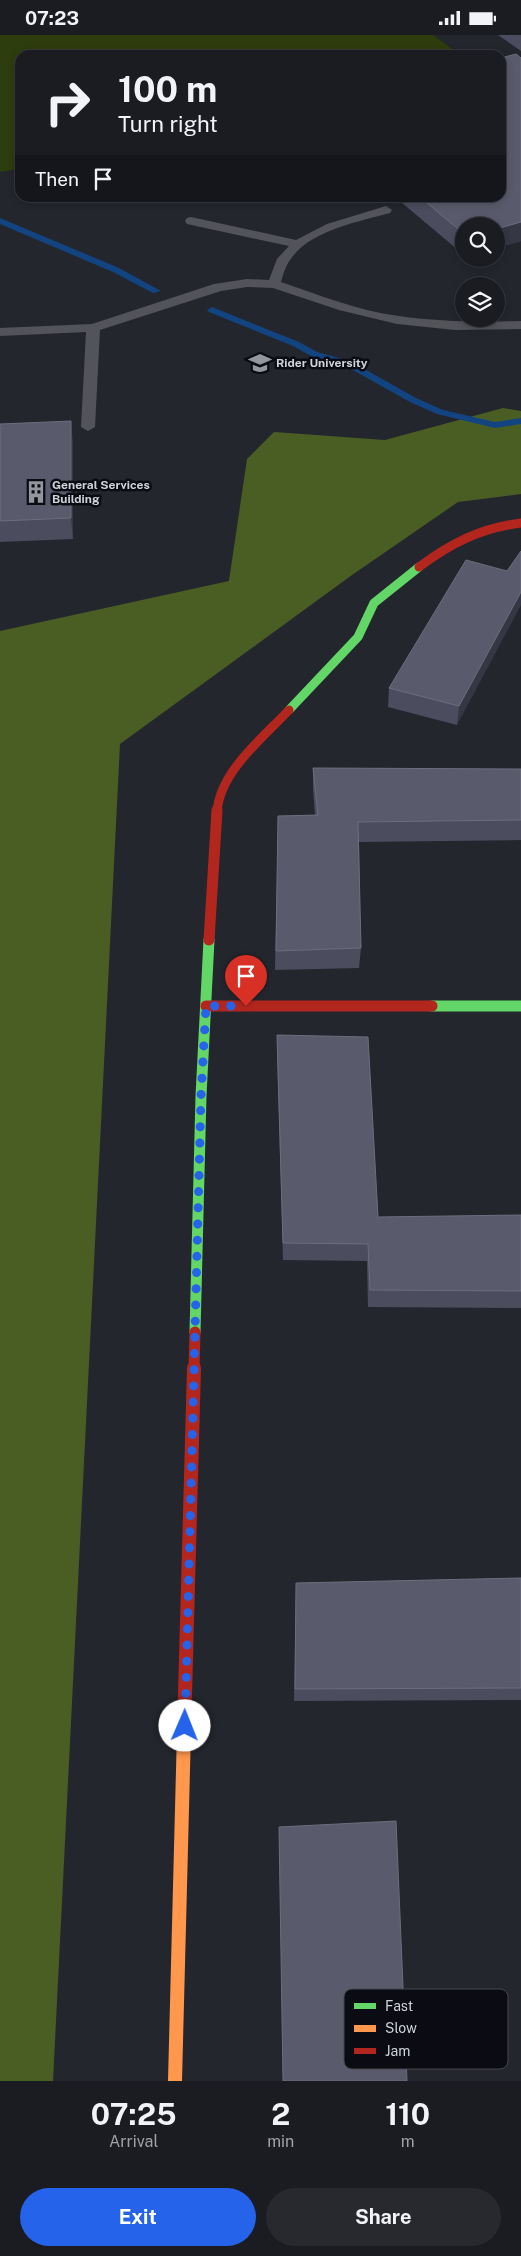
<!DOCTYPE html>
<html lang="en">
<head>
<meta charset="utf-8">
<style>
  body { margin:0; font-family:"Public Sans",sans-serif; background:#28292f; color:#f1f3f6; height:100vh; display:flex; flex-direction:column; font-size:19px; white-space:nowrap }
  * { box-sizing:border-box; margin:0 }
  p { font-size:16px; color:#a0a1a5 }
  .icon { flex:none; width:28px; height:28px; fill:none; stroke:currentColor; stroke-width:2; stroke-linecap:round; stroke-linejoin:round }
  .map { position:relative; height:2046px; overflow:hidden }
  .drawer { display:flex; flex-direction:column; background:#1b1c22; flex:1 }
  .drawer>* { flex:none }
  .banner { position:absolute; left:15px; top:15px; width:491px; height:152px; border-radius:15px; box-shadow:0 2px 8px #0003,0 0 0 1px #393a40; background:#1b1c22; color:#f1f3f6; overflow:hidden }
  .buttons { position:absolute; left:455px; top:182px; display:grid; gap:10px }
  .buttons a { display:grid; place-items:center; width:50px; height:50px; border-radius:50%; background:#1b1c22; box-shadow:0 2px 8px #0003,0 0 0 1px #393a40; font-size:25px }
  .pin { position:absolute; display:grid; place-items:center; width:42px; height:42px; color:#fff; margin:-51px -21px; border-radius:50% 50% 50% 0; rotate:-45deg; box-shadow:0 0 5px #0007 }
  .pin .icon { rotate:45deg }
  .me { position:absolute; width:55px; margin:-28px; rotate:1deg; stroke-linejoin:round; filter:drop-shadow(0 0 4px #0008) }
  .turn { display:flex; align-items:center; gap:18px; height:105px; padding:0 20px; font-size:22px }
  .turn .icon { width:65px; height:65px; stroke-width:2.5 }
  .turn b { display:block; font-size:35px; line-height:42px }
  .then { display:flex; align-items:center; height:48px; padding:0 20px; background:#0003; gap:10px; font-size:19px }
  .eta { display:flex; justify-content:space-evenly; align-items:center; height:85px; text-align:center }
  .eta b { font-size:30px; font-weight:700; line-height:35px }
  .primary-button { display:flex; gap:10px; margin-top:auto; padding:10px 20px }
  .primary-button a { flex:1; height:58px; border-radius:30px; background:#2563eb; color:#fff; font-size:20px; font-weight:700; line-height:58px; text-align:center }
  .primary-button a+a { background:#28292f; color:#f1f3f6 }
  .status { display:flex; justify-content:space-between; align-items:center; height:35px; padding:0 25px; background:#1b1c22; direction:ltr }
  .status svg { height:14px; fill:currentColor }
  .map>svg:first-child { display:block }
  .green { fill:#2e3d0d }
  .forest { fill:#4a5e23 }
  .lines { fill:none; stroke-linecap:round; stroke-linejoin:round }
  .stream { fill:#134482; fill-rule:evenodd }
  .lane { fill:#53545a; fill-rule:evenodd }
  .fast-far1 { stroke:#63d668; stroke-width:9 }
  .fast { stroke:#63d668; stroke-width:11 }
  .slow { stroke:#ff974d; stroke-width:14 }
  .jam-far2 { stroke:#b3261e; stroke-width:9 }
  .jam-far1 { stroke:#b3261e; stroke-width:11 }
  .jam { stroke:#b3261e; stroke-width:14 }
  .wall { fill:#4b4c5e }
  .shaded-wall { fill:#353745 }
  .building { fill:#595a6b; stroke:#6c6d7d }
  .route { stroke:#2563eb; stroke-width:9; stroke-dasharray:0 16.2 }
  .labels { text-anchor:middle; stroke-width:5; stroke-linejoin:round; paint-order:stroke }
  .far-poi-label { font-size:12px; font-weight:bold; fill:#cfd1dc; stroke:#0b0c13; text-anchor:start }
  .key { fill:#0b0c13; stroke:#46474f; stroke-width:1 }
  .key-label { font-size:14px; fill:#cfd1dc }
</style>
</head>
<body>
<div class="status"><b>07:23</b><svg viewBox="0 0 49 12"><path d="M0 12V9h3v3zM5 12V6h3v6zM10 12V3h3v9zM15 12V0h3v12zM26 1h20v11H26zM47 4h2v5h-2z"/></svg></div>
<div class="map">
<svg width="521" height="2046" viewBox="0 0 521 2046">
  <rect width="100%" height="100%" fill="#24262e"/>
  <polygon class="green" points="0,0 433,0 455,16 439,20 20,20 20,134 0,137"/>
  <polygon class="forest" points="503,373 521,376 521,459 458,467 352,540 120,709 53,2046 0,2046 0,596 229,546 247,424 274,397 385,405"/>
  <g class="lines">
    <g class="stream">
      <polygon points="0,183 119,233 161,256 153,258 113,237 0,189"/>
      <polygon points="212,272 299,307 317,317 350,326 416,363 443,375 495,387 521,383 521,389 495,393 437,379 410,367 344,330 311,321 293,311 209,277 207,275"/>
    </g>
    <path class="lane" d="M 386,171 L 392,175 L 390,178 C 358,187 310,195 290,225 C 285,232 283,240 281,247 C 319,260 359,276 399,281 C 440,287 480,287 521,286 L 521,294 L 455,295 L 397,289 L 339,275 L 273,253 L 247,252 L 221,256 L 100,295 L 95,392 L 88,396 L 81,392 L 86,297 L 0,301 L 0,293 L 92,289 L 214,249 L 247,244 L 269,245 L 277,224 L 289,211 L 187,189 L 185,186 L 187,183 L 191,182 L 296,205 L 327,189 Z"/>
    <polyline class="fast-far1" points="289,675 358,602 374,568 419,532"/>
    <g class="fast">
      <polyline points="432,971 521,971"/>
      <polyline points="195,1297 201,1061 209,905"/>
    </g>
    <polyline class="slow" points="175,2046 184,1696"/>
    <g class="jam-far2">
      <path d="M 419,532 C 451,508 481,493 521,488"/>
      <path d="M 217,777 C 220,736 263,703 289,675"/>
    </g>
    <g class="jam-far1">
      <polyline points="209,905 217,775"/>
      <polyline points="206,971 432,971"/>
      <polyline points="194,1334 195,1297"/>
    </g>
    <polyline class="jam" points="184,1696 194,1333"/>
  </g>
  <g class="wall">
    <polygon points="498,0 521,0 521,16"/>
    <polygon points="521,23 521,206 496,213 496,191 464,191 464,220 395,162 501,162"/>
    <polygon points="0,389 73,406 73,504 0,507"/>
    <polygon points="507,536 457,690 388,672 389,653"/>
    <polygon points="313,733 521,734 521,805 359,807 361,913 359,933 275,935 278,781 315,780 313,754"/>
    <polygon points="277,1000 378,1182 521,1180 521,1273 368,1272 367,1226 283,1225 277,1019"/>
    <polygon points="521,1543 521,1665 294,1666 296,1548"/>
    <polygon points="279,1792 407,2046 283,2046"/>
  </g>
  <g class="shaded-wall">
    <polygon points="521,187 521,206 496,213 496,194"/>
    <polygon points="71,386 73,406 73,504 71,483"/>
    <polygon points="521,557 521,570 457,690 459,671"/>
  </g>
  <g class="building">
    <polygon points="516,19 521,23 521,187 496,194 496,191 464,191 464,199 420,162 501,162 501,23"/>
    <polygon points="71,386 71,483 0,486 0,389"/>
    <polygon points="521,516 521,557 459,671 389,653 466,525 507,536"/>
    <polygon points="313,733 521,734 521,785 358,787 361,913 276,916 278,781 318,780"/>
    <polygon points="277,1000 368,1002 378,1182 521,1180 521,1256 370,1255 368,1209 283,1208"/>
    <polygon points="521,1543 521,1653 295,1654 296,1548"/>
    <polygon points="396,1786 407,2046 283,2046 279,1792"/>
  </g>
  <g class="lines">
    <polyline class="route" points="185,1691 201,1061 206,971 246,971"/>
  </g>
  <defs>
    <symbol id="university-bare" viewBox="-9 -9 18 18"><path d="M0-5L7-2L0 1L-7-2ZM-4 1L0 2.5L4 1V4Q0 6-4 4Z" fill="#93959f" stroke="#0b0c13" stroke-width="2.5" paint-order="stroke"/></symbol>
    <symbol id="building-bare" viewBox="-9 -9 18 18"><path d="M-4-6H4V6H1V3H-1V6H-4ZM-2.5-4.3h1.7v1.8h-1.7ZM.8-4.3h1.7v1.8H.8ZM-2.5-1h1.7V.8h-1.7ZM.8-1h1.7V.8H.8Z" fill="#93959f" stroke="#0b0c13" stroke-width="2.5" paint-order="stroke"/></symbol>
  </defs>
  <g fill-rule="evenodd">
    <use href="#university-bare" x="244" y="312" width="32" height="32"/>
    <use href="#building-bare" x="20" y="441" width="32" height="32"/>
  </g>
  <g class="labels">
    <g class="far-poi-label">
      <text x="276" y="332">Rider University</text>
      <text x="52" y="454">General Services<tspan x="52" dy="14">Building</tspan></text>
    </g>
  </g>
  <rect x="344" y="1954" width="164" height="80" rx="8" class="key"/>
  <rect x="354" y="1968" width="22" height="6" fill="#63d668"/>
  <rect x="354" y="1990" width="22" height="7" fill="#ff974d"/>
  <rect x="354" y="2013" width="22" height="6" fill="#b3261e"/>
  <g class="key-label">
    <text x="385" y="1976">Fast</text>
    <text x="385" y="1998">Slow</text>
    <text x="385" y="2021">Jam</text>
  </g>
</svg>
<div class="buttons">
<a><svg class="icon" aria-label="search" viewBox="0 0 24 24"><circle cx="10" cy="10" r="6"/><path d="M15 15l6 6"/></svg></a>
<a><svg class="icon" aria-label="layers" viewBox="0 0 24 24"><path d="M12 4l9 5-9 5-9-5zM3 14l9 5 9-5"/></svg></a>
</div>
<div class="pin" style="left:246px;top:971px;background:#d93025"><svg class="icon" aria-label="arrive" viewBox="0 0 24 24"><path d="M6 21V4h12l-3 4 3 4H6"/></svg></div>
<svg class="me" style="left:185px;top:1691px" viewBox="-20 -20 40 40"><circle r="19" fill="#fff"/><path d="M0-13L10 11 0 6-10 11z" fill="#2563eb"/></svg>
<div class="banner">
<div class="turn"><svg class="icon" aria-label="right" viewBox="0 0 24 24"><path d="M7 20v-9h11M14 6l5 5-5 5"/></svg><div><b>100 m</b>Turn right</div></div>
<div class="then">Then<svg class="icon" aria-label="arrive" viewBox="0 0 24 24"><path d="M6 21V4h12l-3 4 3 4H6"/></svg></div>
</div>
</div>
<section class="drawer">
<div class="eta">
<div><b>07:25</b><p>Arrival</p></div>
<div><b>2</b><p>min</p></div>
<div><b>110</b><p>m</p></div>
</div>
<div class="primary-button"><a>Exit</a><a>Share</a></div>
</section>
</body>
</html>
